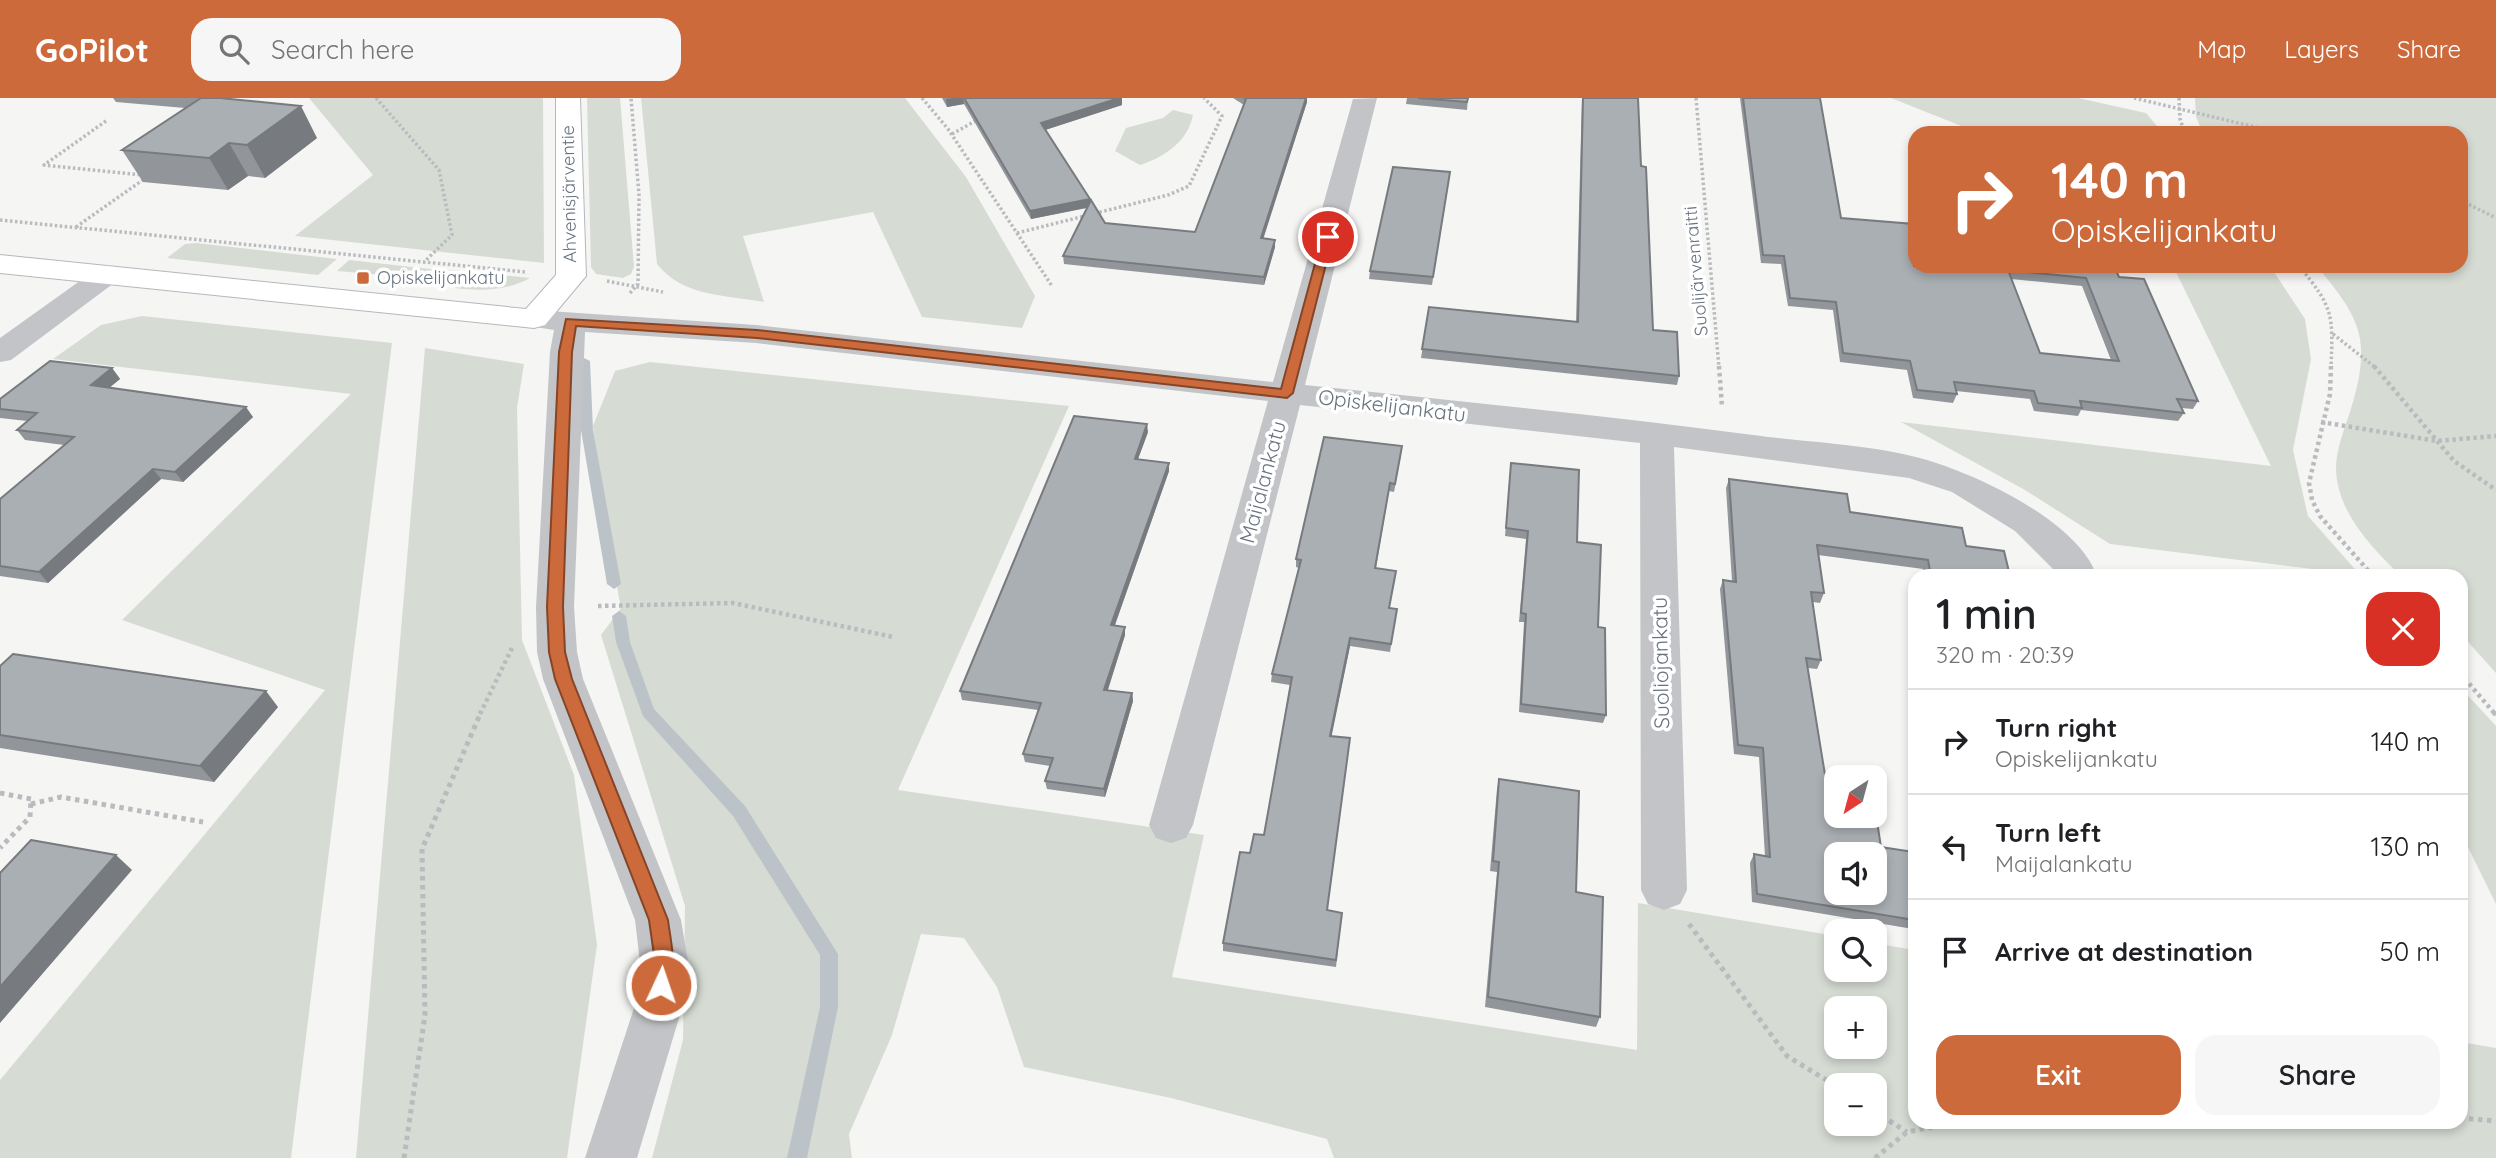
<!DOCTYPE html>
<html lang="en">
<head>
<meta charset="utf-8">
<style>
  body { margin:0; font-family:Quicksand,sans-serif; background:#f6f6f6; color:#202124; height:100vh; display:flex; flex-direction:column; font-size:26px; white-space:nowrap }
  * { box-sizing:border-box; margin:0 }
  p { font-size:23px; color:#757577 }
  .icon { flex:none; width:38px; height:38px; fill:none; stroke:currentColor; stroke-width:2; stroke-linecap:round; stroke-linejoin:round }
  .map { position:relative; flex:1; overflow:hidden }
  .sheet { position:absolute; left:1908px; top:471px; width:560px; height:560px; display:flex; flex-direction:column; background:#fff; border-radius:21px; box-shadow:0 4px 10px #0003 }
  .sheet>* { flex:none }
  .banner { position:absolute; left:1908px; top:28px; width:560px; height:147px; border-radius:21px; box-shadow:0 4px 10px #0003; background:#cc6a3c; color:#fff; overflow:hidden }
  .needle { width:46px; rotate:216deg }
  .controls { position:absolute; left:1824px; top:667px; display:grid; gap:14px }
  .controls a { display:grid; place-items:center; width:63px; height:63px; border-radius:14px; background:#fff; box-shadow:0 4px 10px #0003; font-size:35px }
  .pin { position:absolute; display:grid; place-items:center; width:60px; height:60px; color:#fff; margin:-30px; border:4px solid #fff; border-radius:50%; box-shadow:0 2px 7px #0007 }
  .me { position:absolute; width:77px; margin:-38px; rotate:3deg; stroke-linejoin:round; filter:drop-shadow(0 0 5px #0008) }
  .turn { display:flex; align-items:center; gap:24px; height:147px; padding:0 28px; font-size:32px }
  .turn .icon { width:91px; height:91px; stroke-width:2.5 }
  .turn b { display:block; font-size:49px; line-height:60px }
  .round { display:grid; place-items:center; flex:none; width:74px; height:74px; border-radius:21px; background:#f6f6f6 }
  .headline { display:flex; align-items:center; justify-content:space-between; height:119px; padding:0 28px }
  h1 { font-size:42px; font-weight:600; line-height:52px }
  .action { display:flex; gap:14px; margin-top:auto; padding:14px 28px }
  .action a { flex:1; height:80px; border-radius:21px; background:#cc6a3c; color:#fff; font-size:28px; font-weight:600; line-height:80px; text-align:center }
  .action a+a { background:#f6f6f6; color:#202124 }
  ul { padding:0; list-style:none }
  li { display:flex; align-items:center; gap:21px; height:105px; padding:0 28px; border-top:2px solid #e0e0e0 }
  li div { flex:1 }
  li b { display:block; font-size:26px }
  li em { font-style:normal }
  header { display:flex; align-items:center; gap:42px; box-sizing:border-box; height:98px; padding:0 35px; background:#cc6a3c; color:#fff }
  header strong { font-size:33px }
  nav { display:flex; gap:38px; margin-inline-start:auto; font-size:24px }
  .search { width:490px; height:63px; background:#f6f6f6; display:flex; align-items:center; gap:18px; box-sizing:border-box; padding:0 24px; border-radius:21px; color:#757577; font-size:26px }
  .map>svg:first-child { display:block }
  .green { fill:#d6dcd4; fill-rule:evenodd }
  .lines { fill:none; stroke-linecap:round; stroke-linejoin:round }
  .stream { fill:#bcc3c8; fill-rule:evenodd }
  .secondary-casing { stroke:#b4b8bc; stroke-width:2 }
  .path-far2 { stroke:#b9bbbe; stroke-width:3.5; stroke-dasharray:2.5 2.5; stroke-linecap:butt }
  .path-far1 { stroke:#b9bbbe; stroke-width:4.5; stroke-dasharray:3.5 3.5; stroke-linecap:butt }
  .path { stroke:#b9bbbe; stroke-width:5; stroke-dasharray:4.5 4.5; stroke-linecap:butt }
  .minor { fill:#c2c4c7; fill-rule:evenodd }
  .secondary { fill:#fff; fill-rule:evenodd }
  .wall { fill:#92969b; fill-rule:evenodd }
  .shaded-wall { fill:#777a7e }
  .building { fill:#aaafb4; stroke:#777a7e; stroke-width:2; fill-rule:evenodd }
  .route { fill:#cc6a3c; stroke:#854527; stroke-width:2 }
  .poi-dot { fill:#cc6a3c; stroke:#fff; stroke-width:2.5 }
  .labels { text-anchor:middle; stroke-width:7; stroke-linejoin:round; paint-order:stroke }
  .far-street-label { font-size:18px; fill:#687380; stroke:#fff }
  .far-poi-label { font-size:18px; fill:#687380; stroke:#fff; text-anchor:start }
  .street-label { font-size:21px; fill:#687380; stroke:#fff }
</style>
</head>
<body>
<header>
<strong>GoPilot</strong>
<div class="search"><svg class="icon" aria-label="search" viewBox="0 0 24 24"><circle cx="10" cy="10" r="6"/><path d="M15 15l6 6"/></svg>Search here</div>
<nav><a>Map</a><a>Layers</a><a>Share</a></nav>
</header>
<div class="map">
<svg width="2496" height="1060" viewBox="0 0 2496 1060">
  <rect width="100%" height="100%" fill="#f5f5f3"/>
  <g class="green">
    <polygon points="309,0 543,0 544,165 295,138 373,77"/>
    <polygon points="587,0 620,0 634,169 631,176 623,180 596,176 591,169"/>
    <path d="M 641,0 L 905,0 L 966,79 L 1035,198 L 1022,230 L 922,219 L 873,114 L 743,138 L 764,204 C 726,197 683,199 657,166 Z"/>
    <polygon points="1891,0 2078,0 2146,15 2163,35 1979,35"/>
    <path d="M 2195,0 L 2496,0 L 2496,575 L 2461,536 L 2460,478 L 2401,478 C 2372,450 2337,414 2336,371 C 2336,352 2344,332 2350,314 C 2357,291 2364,265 2360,241 C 2355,212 2334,190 2317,168 L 2460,168 L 2460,35 L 2203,35 L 2196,19 Z"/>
    <path d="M 1173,12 L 1193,17 C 1188,43 1165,59 1140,67 L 1115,53 L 1126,30 L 1163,20 Z"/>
    <polygon points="196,145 337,161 318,177 167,160 185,146"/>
    <polygon points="349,162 439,172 429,181 337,173"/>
    <polygon points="2173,168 2270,168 2305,221 2311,261 2293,352 2308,418 2361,478 2331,478 2329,473 2110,446 2025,392 1901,324 2271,368"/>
    <path d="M 450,172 L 530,180 C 507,193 480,193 455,190 L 452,180 L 446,176 Z"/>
    <polygon points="142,218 392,245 291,1060 0,1060 0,982 325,592 122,522 351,296 53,261 101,227"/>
    <polygon points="425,250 524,266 517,310 522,542 574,677 597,847 567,1060 356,1060"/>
    <path d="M 650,264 L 1069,308 L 898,692 L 1204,737 L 1172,879 L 1637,952 L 1638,805 L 1836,838 L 1836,872 L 1874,872 L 1874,845 L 1914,852 L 1914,1024 L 2460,1024 L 2461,944 L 2496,950 L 2496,1060 L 1334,1060 L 1327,1041 L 1171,1000 L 1024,969 L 997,889 L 964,840 L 921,836 L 892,937 L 849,1036 L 852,1060 L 652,1060 L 683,942 L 685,808 L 601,537 L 621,510 L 604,420 L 593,328 L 615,273 ZM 1836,910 L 1874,910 L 1874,948 L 1836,948 ZM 1836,987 L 1874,987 L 1874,1026 L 1836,1026 Z"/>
    <polygon points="2460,589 2496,628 2496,806 2461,735"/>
  </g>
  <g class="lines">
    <g class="stream">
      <polygon points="584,260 590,263 593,332 621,486 614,491 607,486 581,332 578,263"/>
      <polygon points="619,513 626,518 630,544 654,611 745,708 838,856 838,909 807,1060 787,1060 820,909 820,857 733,718 643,618 616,544 612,518"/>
    </g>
    <defs>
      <polygon id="secondary" points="556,0 580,0 586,178 545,227 534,230 0,175 0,157 526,211 556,177"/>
    </defs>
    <use href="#secondary" class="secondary-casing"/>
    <g class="path-far2">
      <polyline points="376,0 439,72 452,137 424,164"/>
      <polyline points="922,0 948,31 1052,188"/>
      <polyline points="1696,0 1719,270"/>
      <polyline points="2134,0 2280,35"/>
      <polyline points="2179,0 2180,21 2185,35"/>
      <polyline points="106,23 44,67 143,77"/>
      <polyline points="952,36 979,21"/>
      <polyline points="2460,102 2496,120"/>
      <polyline points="0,122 525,174"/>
      <polyline points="76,129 147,79"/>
      <polyline points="1017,135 1168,97 1189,88 1222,18 1204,0"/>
      <path d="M 2299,168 C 2334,210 2333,217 2331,270"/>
      <polyline points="607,183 663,194"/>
      <polyline points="630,195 638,186 639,97 631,0"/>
      <polyline points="2333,236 2376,270"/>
    </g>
    <g class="path-far1">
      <polyline points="1719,268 1722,309"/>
      <polyline points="2331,268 2330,296 2309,385 2312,402 2320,418 2373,478"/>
      <polyline points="2374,268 2454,363 2496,392"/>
      <polyline points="2321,324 2437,343 2496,338"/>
      <polyline points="598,508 733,505 893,539"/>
      <polyline points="2460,575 2495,616"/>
      <polyline points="480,616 512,550"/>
    </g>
    <g class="path">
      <polyline points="2494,614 2496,617"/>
      <polyline points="0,695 31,701 30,719 0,750"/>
      <polyline points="31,706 61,699 203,724"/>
      <polyline points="1689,826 1787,958 1836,988"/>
      <polyline points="1874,1013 1907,1034"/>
      <polyline points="2460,1020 2496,1023"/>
      <polyline points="404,1060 425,917 422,751 481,614"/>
      <polyline points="1875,1060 1907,1034 1960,1024"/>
    </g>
    <g class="minor">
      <path d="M 1377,0 L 1305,287 C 1454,303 1604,317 1753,337 C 1805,344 1878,347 1927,362 C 1980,378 2077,423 2097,478 L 2060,478 L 2015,433 L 1952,394 L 1909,380 L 1674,349 L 1687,792 L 1680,806 L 1664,812 L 1648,806 L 1641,792 L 1640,345 L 1300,307 L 1193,727 L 1186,740 L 1171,745 L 1156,740 L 1149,727 L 1268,303 L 756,245 L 585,234 L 574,509 L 577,554 L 583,581 L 681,822 L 688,864 L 682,910 L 637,1060 L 585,1060 L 634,910 L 640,864 L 635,822 L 543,581 L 537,554 L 536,509 L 550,254 L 554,232 L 523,227 L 519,221 L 523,215 L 534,212 L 756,227 L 1273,284 L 1353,1 Z"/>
      <polygon points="108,167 118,170 123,176 118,182 11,262 0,264 0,240 98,170"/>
    </g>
    <use href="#secondary" class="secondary"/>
  </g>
  <g class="wall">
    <polygon points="113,0 229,0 228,1 317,40 265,80 248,78 228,92 143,84 122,52 185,10 116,4"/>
    <polygon points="942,0 1122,0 1122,7 1045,32 1090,101 1090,104 1105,125 1195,134 1244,7 1233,0 1307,0 1307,4 1263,140 1275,142 1275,149 1264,187 1064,166 1063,158 1087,110 1031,121 964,6 947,9"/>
    <polygon points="1407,0 1468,0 1467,12 1406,6"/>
    <polygon points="1582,0 1638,0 1641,68 1653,232 1679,278 1677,287 1421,260 1429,209 1576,224"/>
    <path d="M 1740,0 L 1820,0 L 1841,120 L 2114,168 L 2119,179 L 2198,303 L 2193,311 L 2181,310 L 2184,315 L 2178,323 L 2081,312 L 2078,318 L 2034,313 L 2030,301 L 1956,293 L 1957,296 L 1953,305 L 1913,300 L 1907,272 L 1840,264 L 1833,212 L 1788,208 L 1781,166 L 1761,165 ZM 2011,181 L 2082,188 L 2111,262 L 2040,255 Z"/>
    <polygon points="1911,43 1914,44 1914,75 1908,51"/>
    <polygon points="1450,74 1432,187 1369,181 1370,173"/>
    <polygon points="112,270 120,281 109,290 253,319 183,384 161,381 48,485 0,478 0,401 64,347 25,342 17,332 27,323 0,320 0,301"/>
    <polygon points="1148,334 1138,361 1169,373 1115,527 1125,537 1108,592 1132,595 1133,603 1105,699 1047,691 1045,683 1050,668 1025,664 1023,656 1038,612 962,602 960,593"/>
    <polygon points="1401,357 1394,394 1389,393 1376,470 1390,510 1397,511 1390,554 1350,548 1331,638 1328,812 1342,815 1336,869 1223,853 1223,845 1250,755 1264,737 1290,587 1271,584 1272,576 1299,470 1296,469 1296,461"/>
    <polygon points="1511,365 1577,444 1598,529 1606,617 1603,625 1519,614 1524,524 1519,524 1526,441 1505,438"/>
    <polygon points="1729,381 1850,414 1966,448 2010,478 1924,478 1923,471 1818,457 1824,495 1820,505 1813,504 1821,562 1817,571 1808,570 1827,689 1881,749 1914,754 1914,829 1913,831 1752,804 1750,765 1754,756 1765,758 1759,659 1734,656 1720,491 1723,482 1732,483 1726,390"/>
    <polygon points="0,568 278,609 214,684 0,650"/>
    <polygon points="1499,681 1576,794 1600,919 1596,929 1485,909 1497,774 1490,773 1497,691"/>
  </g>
  <g class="shaded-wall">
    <polygon points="953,0 963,0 964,6 947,9 946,1"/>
    <polygon points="1119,0 1122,0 1122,7 1042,33 1041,25"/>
    <polygon points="1306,0 1307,0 1307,4 1261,148 1261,140"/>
    <polygon points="301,8 317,40 265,80 247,47"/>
    <polygon points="229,45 248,78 228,92 209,60"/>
    <polygon points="1090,101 1090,109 1031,121 1030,113"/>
    <polygon points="1275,142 1275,149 1264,187 1264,179"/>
    <polygon points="112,270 120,281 99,298 91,287"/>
    <polygon points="246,309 253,319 183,384 175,374"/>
    <polygon points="1147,326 1148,334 1135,369 1135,361"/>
    <polygon points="1169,365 1169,373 1112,535 1111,527"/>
    <polygon points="153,371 161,381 48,485 39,474"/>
    <polygon points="1125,529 1125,537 1105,600 1104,592"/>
    <polygon points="1350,540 1350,548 1330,646 1330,638"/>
    <polygon points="266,593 278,609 214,684 200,668"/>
    <polygon points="1132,595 1133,603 1105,699 1104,691"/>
    <polygon points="116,757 132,772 0,925 0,889"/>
  </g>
  <g class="building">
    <polygon points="201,0 220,0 301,8 247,47 229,45 209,60 122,52"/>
    <polygon points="964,0 1119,0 1041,25 1090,101 1030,113"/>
    <polygon points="1244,0 1306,0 1261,140 1275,142 1264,179 1063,158 1091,102 1105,125 1195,134 1246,1"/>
    <polygon points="1418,0 1468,0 1467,4"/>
    <polygon points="1583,0 1638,0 1641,68 1646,69 1653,232 1677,234 1679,278 1422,251 1429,209 1578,224"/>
    <path d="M 1743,0 L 1820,0 L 1841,120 L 1914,126 L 1914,168 L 2114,168 L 2119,179 L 2144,181 L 2198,303 L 2177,301 L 2184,315 L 2080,303 L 2082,310 L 2038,305 L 2034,293 L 1954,284 L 1957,296 L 1917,292 L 1910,263 L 1843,255 L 1836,204 L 1790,200 L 1784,158 L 1763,157 ZM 2008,172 L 2086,180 L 2119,263 L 2040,255 Z"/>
    <polygon points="1911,43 1914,44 1914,57"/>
    <polygon points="1393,69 1450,74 1433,179 1370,173"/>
    <polygon points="50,263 112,270 91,287 246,309 175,374 153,371 39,474 0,468 0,401 74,339 17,332 37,315 0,311 0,301"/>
    <polygon points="1074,318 1147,326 1135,361 1169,365 1111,527 1125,529 1104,592 1132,595 1104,691 1045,683 1053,660 1023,656 1041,605 960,593"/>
    <polygon points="1324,339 1402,348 1395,386 1390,385 1375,470 1396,473 1389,510 1397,511 1391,546 1350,540 1330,638 1350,640 1327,812 1342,815 1336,862 1223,845 1240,754 1250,755 1254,736 1264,737 1292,579 1272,576 1301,462 1296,461"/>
    <polygon points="1511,365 1579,372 1577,444 1601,447 1598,529 1605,530 1606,617 1521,606 1526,516 1521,515 1528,433 1506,430"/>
    <path d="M 1729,381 L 1847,396 L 1850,414 L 1962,430 L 1966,448 L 2004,453 L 2010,478 L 1931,478 L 1928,462 L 1817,447 L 1824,495 L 1811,494 L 1821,562 L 1806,560 L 1827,689 L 1836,691 L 1836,718 L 1874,718 L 1874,704 L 1881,749 L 1914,754 L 1914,822 L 1757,796 L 1754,756 L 1770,759 L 1763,650 L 1738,647 L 1723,482 L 1736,484 ZM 1836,756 L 1874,756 L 1874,794 L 1836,794 Z"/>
    <polygon points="2166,473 2202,478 2167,478"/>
    <polygon points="13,556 266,593 200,668 0,637 0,568"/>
    <polygon points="1499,681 1579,693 1576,794 1603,799 1600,919 1488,899 1499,764 1493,763"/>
    <polygon points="31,742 116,757 0,889 0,775"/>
  </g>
  <path class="route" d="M 1323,136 L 1333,139 L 1293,295 L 1287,300 L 757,240 L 576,228 L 572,254 L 563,509 L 565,554 L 572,581 L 668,822 C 671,846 678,871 668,893 L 661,896 L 654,893 L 651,887 L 655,864 L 649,822 L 555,581 L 549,554 L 547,509 L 559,254 L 566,221 L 757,232 L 1281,291 Z"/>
  <rect class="poi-dot" x="356" y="173" width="14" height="14" rx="3.5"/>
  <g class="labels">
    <g class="far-street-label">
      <text transform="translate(569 96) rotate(-91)" y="6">Ahvenisjärventie</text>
      <text transform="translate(1696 173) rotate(-95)" y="6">Suolijärvenraitti</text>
    </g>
    <g class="far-poi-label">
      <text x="377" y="186">Opiskelijankatu</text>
    </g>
    <g class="street-label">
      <text transform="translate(1392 308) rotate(7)" y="7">Opiskelijankatu</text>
      <text transform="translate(1263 384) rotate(-75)" y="7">Maijalankatu</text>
      <text transform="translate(1661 565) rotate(-91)" y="7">Suoliojankatu</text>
    </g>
  </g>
</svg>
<div class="controls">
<a><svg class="needle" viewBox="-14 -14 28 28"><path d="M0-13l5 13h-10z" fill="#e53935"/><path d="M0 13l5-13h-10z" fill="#757577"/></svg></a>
<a><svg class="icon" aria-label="sound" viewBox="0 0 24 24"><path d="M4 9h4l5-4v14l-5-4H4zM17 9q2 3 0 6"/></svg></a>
<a><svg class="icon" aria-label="search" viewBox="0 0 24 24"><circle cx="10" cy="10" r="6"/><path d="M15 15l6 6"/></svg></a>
<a>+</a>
<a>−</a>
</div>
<div class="pin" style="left:1328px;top:139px;background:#d93025"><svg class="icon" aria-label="arrive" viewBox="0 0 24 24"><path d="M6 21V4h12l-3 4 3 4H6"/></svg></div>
<svg class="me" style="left:661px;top:887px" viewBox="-20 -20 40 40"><circle r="17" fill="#cc6a3c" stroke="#fff" stroke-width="3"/><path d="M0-11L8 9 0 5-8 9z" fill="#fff"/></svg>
<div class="banner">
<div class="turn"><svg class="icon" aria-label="right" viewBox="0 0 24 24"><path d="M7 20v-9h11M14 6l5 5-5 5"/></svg><div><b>140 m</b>Opiskelijankatu</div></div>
</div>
<section class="sheet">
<div class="headline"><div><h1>1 min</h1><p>320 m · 20:39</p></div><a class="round" style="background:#d93025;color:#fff"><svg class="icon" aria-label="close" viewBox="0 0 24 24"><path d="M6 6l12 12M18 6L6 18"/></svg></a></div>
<ul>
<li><svg class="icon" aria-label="right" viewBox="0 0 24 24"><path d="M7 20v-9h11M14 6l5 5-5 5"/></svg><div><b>Turn right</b><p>Opiskelijankatu</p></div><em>140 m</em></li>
<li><svg class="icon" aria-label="left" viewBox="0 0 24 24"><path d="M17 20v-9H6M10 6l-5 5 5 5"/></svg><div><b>Turn left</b><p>Maijalankatu</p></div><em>130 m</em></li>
<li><svg class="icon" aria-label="arrive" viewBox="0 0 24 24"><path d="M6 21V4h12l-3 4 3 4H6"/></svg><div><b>Arrive at destination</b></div><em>50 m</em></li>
</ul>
<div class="action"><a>Exit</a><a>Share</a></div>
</section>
</div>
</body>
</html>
